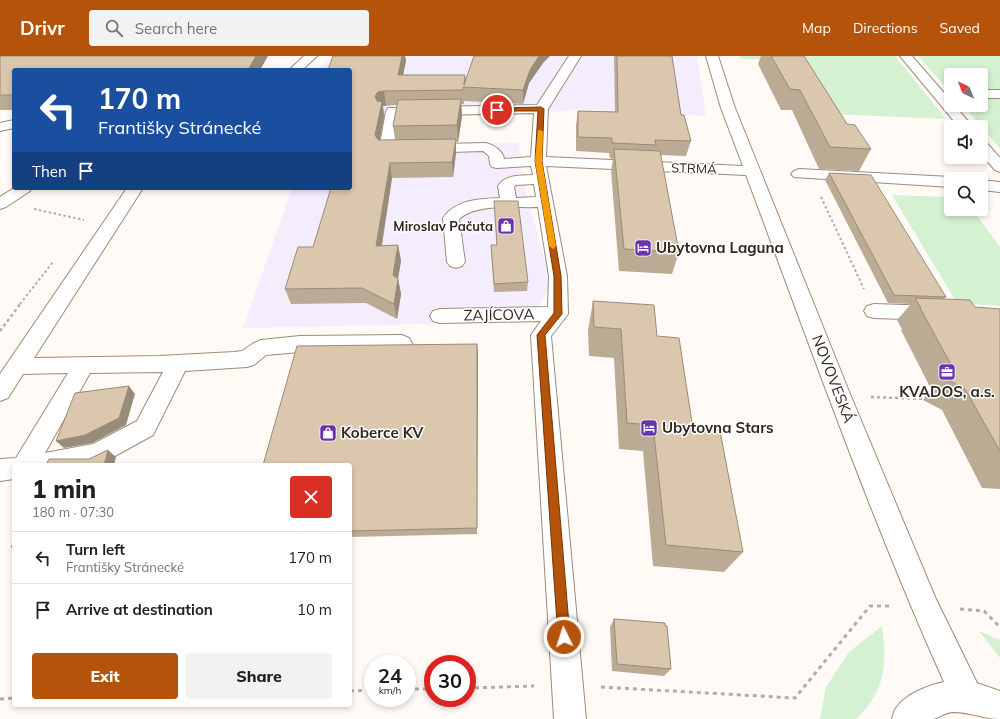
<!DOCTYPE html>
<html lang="en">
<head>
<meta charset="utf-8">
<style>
  body { margin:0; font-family:Mulish,sans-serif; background:#f2f2f2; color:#202124; height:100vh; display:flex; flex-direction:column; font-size:15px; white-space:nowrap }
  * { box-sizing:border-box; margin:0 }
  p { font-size:13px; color:#757577 }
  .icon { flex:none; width:22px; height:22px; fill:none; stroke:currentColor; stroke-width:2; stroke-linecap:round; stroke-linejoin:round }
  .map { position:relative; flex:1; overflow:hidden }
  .details { position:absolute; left:12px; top:407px; width:340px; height:244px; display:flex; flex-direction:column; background:#fff; border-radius:4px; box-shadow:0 2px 6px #0003 }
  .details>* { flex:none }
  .guide { position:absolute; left:12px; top:12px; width:340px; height:122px; border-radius:4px; box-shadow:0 2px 6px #0003; background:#1a4fa0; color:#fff; overflow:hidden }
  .needle { width:26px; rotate:317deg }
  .tools { position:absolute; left:944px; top:12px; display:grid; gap:8px }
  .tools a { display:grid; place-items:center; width:44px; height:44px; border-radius:4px; background:#fff; box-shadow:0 2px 6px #0003; font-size:20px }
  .speed { position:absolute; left:364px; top:599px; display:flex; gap:8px; font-size:20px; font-weight:700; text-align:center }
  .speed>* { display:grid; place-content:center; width:52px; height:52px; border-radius:50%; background:#fff; box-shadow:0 2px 6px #0003; line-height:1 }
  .speed small { font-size:10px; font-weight:400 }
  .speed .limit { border:6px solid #d22; background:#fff; color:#111 }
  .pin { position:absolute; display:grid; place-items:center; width:34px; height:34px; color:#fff; margin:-17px; border:2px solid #fff; border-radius:50%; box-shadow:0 1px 4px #0007 }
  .me { position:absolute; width:44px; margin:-22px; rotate:356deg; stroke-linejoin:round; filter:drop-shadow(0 0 3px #0008) }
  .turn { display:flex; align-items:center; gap:14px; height:84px; padding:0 20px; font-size:18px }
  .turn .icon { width:52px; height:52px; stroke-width:2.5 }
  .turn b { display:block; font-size:28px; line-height:34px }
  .then { display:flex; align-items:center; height:38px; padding:0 20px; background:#0003; gap:8px; font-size:15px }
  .round { display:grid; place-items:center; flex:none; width:42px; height:42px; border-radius:4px; background:#f2f2f2 }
  .overview { display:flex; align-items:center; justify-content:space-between; height:68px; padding:0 20px }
  h1 { font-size:24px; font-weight:800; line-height:30px }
  .action { display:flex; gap:8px; margin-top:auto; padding:8px 20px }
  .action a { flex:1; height:46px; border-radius:4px; background:#b45309; color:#fff; font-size:16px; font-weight:800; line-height:46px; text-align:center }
  .action a+a { background:#f2f2f2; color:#202124 }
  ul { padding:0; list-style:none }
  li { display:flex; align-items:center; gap:12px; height:52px; padding:0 20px; border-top:1px solid #e0e0e0 }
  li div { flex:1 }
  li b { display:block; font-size:15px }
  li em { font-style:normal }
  header { display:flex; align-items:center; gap:24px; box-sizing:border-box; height:56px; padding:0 20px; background:#b45309; color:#fff }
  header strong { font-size:19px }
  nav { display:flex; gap:22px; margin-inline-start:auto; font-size:14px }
  .search { width:280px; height:36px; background:#f2f2f2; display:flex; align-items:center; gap:10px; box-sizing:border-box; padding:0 14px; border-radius:4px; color:#757577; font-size:15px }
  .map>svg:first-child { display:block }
  .industrial { fill:#f4edfe }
  .green { fill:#d4f1d2 }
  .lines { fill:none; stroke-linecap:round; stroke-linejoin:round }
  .minor-casing { stroke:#a18a75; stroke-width:2 }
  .path-far2 { stroke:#b4ada7; stroke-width:2; stroke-dasharray:2.5 2.5; stroke-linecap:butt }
  .path-far1 { stroke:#b4ada7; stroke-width:2.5; stroke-dasharray:3 3; stroke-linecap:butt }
  .path { stroke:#b4ada7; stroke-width:3; stroke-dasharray:4 4; stroke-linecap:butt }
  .minor { fill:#fff; fill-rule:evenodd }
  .wall { fill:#bbab95; fill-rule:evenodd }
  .shaded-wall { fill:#998b79 }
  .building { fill:#dac7ad; stroke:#998b79 }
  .route { fill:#b45309; stroke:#753606 }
  .slow { fill:#f59e0b }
  .labels { text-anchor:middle; stroke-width:3; stroke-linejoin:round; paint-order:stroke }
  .far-street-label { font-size:13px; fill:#30271f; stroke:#fff }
  .far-poi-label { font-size:13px; font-weight:bold; fill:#30271f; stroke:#fff; text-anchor:end }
  .poi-label { font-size:15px; font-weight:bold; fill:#30271f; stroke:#fff; text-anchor:start }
  .street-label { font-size:15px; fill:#30271f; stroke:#fff }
</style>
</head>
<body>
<header>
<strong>Drivr</strong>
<div class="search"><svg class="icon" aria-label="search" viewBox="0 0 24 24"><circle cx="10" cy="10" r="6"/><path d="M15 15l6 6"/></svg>Search here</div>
<nav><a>Map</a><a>Directions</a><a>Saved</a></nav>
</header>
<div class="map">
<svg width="1000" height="663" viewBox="0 0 1000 663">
  <rect width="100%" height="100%" fill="#fffaf5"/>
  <polygon class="industrial" points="334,0 697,0 706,60 577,53 527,59 401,61 394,88 519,87 521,120 553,232 546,237 527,266 243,272 292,132 350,132 350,14 317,14"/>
  <g class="green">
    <polygon points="740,0 895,0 946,63 832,58 797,4 741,3"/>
    <polygon points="918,0 1000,0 1000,92 962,49 981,49 981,19 951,19 951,37"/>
    <polygon points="892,139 951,141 951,153 972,153 1000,191 1000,250 957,247"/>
    <path d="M 882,570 C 887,609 886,634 856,663 L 820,663 L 826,631 L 849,596 Z"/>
    <polygon points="979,575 1000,584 1000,602"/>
  </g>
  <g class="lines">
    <defs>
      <g id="minor">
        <polygon points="304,0 317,0 302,14 289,14"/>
        <path d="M 569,0 L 581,0 L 548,53 L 546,101 L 743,110 L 721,52 L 706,0 L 718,0 L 735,52 L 850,338 L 935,541 L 977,627 L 1000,635 L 1000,663 C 984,663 970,656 953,656 C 943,657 941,661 933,663 C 925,663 901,663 892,663 C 893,659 894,654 897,651 C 906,638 929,629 944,626 C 870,461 810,289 746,119 L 546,110 L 567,220 L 568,258 L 551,280 L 586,663 L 554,663 L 531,279 L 541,265 L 440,267 L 433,265 L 430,260 L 433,255 L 440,253 L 548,251 L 549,220 L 538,151 C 514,152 477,147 459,163 L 465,206 L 462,210 L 456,212 L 450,210 L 447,206 L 443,162 C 456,143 480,143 500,142 L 498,130 C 506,118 520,120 533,119 L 531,110 L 497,112 L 492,111 L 490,108 L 489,100 L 483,95 L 386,98 L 381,97 L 379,94 L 386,55 L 388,52 L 398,52 L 400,55 L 394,89 L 486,87 C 494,89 503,95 504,103 L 531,101 L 534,57 L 431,59 L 426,58 L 424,55 L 426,52 L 431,51 L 537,49 ZM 534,128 L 536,141 L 516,142 L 514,131 L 516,129 Z"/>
        <polygon points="900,0 912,0 951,45 951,49 954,49 973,71 959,71"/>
        <rect x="981" y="34" width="19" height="8"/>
        <polygon points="14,64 14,72 0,75 0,67"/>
        <polygon points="981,85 986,86 1000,102 1000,116 995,114 981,98"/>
        <polygon points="799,113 951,121 957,123 951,123 951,131 794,121 791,118 794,115"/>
        <polygon points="981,124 1000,126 1000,136 981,134"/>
        <polygon points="14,132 32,132 30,135 6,151 0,153 0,141"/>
        <path d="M 127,132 L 143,132 L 34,302 L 159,300 L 234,296 L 242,295 L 254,287 L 261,284 L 300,280 L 402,279 L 409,282 L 412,287 L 409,292 L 402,295 L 300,296 L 266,299 L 254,309 L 247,311 L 185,315 L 153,379 L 106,405 L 97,408 L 14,409 L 14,423 L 0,425 L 0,403 L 16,402 L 68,317 L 23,318 L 8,342 L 0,345 L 0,318 ZM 163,316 L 137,365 L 93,388 L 45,397 L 90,317 Z"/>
        <polygon points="874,248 935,250 942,252 945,257 942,262 935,264 874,262 867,260 864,255 867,250"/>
      </g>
    </defs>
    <use href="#minor" class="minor-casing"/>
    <g class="path-far2">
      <polyline points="821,141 864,233"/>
      <polyline points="34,153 84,164"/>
      <polyline points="20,248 53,206"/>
    </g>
    <g class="path-far1">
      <polyline points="0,275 21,247"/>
      <polyline points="871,341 926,343"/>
    </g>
    <g class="path">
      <polyline points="960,553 984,555 1000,571"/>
      <polyline points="601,631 795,642 870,550 893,550"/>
      <polyline points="467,632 534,630"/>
      <polyline points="407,633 433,633"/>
      <polyline points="350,635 373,634"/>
      <polyline points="0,643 14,642"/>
    </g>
    <use href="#minor" class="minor"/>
  </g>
  <g class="wall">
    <polygon points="0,0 14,14 14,54 0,54"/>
    <path d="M 402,0 L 405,0 L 406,5 L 403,19 L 465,19 L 466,24 L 543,7 L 529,27 L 523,48 L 464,45 L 464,48 L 461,48 L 462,60 L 458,86 L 456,86 L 456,97 L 453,121 L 392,122 L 382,190 L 398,189 L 401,205 L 398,222 L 401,238 L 397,263 L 366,247 L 291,248 L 285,233 L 313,191 L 350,132 L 350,14 ZM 397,49 L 393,70 L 395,84 L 380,84 L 384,60 L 383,50 Z"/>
    <polygon points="614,0 672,0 681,59 691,85 686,100 660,99 679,196 672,218 619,215 611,114 613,103 610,102 609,97 576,95 576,69 578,55 615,56"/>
    <polygon points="761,0 804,0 847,68 871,93 859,115 819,113 792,54 781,54 758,8"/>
    <polygon points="829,117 946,241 944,243 975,251 1000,253 1000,433 982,432 942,354 923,344 931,333 901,274 902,273 897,264 911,248 888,247 825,124"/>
    <polygon points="494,145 528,226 527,235 494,236 491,189 497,189"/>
    <polygon points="593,245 657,280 693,373 743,496 724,516 653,510 643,395 619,393 614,302 589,300 588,274"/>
    <polygon points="478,296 477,478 350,481 350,409"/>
    <polygon points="614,563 671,613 664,620 612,615 610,571"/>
  </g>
  <g class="shaded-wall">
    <polygon points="256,0 268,0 260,14 248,14"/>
    <polygon points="402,0 405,0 406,5 400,33 398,19"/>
    <polygon points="539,0 550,0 543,7 529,27 523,48 523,34 530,14"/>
    <polygon points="384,35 386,50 383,50 384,60 378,94 375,79 378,54 375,40 378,36"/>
    <polygon points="461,43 462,60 458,86 457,69"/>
    <polygon points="456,83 456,97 453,121 452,106"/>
    <polygon points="390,107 392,122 379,205 376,190"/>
    <polygon points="398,189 401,205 396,234 393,219"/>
    <polygon points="398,223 401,238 397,263 394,248"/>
    <polygon points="477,288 478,296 477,478"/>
    <polygon points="129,330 135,338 126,369 92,387 64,392 56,385"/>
    <polygon points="108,394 116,401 114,409 104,409"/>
  </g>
  <g class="building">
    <polygon points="0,0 256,0 248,14 14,14 14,39 0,39"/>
    <polygon points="333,0 402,0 398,19 465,19 464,29 474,0 539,0 530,14 523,34 463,31 463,34 384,35 378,36 375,40 377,45 382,46 375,79 378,84 456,83 452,106 390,107 376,190 398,189 393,219 398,223 394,248 362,232 285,233 298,191 313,191 331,132 350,132 350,14 328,14"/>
    <polygon points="617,0 672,0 681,59 684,59 691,85 655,84 656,89 612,87 612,82 578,81 578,55 618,56"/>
    <polygon points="771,0 804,0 847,68 855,69 871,93 830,91 800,34 790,33"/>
    <polygon points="461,43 457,69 393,70 398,44"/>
    <polygon points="614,93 660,95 679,196 624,193"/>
    <polygon points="829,117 871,119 946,241 894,239"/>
    <polygon points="494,145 518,145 528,226 494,228 491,189 497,189"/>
    <polygon points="915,242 970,244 975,251 1000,253 1000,395 965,333 945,322 953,312 920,252 921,252"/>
    <polygon points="593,245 654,249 657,280 679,282 693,373 720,375 743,496 666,489 653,369 627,367 621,273 594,271"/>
    <polygon points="477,288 477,472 350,475 350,409 263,409 297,290"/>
    <polygon points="129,330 119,362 85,379 56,385 75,337"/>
    <polygon points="108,394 104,409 46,409 49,403 89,403"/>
    <polygon points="14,486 14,491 11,491"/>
    <polygon points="614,563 665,567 665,570 667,570 671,613 617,608"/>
  </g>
  <polygon class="route" points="541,51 544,53 542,105 561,220 562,258 545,279 570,581 569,586 564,587 560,586 558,581 537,279 554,257 554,220 535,105 538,55 497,55 494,54 497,52"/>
  <polygon class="slow" points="538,74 543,75 542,105 556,190 553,193 549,190 535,105"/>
  <defs>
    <symbol id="shop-square" viewBox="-11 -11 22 22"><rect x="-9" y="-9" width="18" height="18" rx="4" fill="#6835ac" stroke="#fff"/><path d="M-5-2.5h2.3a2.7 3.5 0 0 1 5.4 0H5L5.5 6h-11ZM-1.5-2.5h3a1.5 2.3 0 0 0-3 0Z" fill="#fff"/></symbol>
    <symbol id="hotel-square" viewBox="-11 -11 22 22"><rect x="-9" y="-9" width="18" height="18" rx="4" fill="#6835ac" stroke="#fff"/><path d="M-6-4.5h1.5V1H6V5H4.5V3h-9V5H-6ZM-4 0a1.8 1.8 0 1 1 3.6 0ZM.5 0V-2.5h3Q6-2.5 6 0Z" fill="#fff"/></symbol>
    <symbol id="office-square" viewBox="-11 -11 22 22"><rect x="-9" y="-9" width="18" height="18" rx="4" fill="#6835ac" stroke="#fff"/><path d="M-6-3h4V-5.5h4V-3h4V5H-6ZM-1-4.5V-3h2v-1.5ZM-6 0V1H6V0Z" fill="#fff"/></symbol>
  </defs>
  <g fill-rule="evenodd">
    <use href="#shop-square" x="496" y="160" width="20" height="20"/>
    <use href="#hotel-square" x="633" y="182" width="20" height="20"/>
    <use href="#office-square" x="937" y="306" width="20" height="20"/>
    <use href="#hotel-square" x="639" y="362" width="20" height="20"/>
    <use href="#shop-square" x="318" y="367" width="20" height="20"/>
  </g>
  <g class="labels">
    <g class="far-street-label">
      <text transform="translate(694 112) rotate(2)" y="5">STRMÁ</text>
    </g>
    <g class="far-poi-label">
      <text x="493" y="175">Miroslav Pačuta</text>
    </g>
    <g class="poi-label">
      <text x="656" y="197">Ubytovna Laguna</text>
      <text x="947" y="341" text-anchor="middle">KVADOS, a.s.</text>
      <text x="662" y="377">Ubytovna Stars</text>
      <text x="341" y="382">Koberce KV</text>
    </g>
    <g class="street-label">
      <text transform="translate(499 259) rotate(-1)" y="5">ZAJÍCOVA</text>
      <text transform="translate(833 323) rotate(69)" y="5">NOVOVESKÁ</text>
    </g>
  </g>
</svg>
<div class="tools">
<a><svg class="needle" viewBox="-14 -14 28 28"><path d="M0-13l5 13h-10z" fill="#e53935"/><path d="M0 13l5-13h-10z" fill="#757577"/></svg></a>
<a><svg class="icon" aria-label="sound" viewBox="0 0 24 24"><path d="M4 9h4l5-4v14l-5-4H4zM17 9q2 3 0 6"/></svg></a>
<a><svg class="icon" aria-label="search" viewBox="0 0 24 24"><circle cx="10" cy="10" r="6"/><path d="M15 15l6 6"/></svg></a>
</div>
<div class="speed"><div>24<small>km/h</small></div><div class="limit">30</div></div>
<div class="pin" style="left:497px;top:54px;background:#d93025"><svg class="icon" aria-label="arrive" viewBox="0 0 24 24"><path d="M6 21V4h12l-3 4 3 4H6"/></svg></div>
<svg class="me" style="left:564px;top:581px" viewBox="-20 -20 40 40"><circle r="17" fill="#b45309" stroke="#fff" stroke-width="3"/><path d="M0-11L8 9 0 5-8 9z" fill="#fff"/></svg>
<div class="guide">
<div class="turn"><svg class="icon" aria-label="left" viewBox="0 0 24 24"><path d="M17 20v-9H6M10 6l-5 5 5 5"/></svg><div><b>170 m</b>Františky Stránecké</div></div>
<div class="then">Then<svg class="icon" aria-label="arrive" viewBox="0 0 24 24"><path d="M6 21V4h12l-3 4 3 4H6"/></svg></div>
</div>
<section class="details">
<div class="overview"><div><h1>1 min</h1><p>180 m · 07:30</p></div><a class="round" style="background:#d93025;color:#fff"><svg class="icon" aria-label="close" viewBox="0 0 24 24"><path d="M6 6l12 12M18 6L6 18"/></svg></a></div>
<ul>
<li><svg class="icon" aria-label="left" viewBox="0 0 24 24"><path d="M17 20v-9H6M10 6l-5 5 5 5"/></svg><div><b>Turn left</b><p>Františky Stránecké</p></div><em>170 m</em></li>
<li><svg class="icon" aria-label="arrive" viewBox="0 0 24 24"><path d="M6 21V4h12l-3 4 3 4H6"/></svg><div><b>Arrive at destination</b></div><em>10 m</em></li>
</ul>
<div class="action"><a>Exit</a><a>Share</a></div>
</section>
</div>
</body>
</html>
